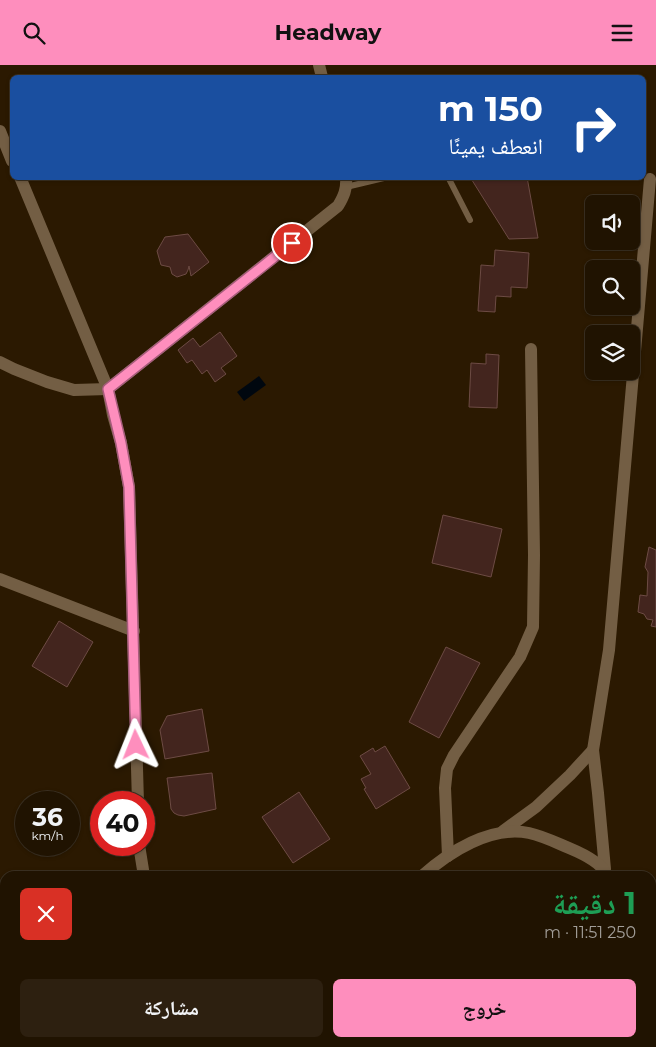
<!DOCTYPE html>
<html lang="ar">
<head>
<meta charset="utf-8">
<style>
  body { margin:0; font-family:Montserrat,"Noto Naskh Arabic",sans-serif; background:#2d2010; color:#f1f3f6; direction:rtl; height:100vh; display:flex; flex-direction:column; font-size:19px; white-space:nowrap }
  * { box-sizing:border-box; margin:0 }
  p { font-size:16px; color:#a29e99 }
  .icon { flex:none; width:28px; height:28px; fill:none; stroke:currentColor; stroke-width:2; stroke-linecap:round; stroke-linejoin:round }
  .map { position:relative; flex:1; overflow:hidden; direction:ltr }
  .panel { position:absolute; left:0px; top:806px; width:656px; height:176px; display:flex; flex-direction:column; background:#201301; border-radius:15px 15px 0 0; box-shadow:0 1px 4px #0004,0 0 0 1px #3d3223; direction:rtl }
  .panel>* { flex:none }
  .banner { position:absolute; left:10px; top:10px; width:636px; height:105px; border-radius:8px; box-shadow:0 1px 4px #0004,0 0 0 1px #3d3223; direction:rtl; background:#1a4fa0; color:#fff; overflow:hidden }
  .buttons { position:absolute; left:585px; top:130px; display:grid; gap:10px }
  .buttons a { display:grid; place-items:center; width:55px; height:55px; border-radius:8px; background:#201301; box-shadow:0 1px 4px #0004,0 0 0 1px #3d3223; font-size:25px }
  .speed { position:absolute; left:15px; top:726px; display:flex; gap:10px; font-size:25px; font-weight:700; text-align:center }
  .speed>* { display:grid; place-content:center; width:65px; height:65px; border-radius:50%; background:#201301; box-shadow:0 1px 4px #0004,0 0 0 1px #3d3223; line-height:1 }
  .speed small { font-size:12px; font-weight:400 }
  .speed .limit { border:8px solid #d22; background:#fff; color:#111 }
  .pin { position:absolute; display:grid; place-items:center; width:42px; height:42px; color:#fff; margin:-21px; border:2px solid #fff; border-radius:50%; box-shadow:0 1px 5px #0007 }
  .me { position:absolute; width:55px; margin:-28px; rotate:358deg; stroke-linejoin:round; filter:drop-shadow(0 0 4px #0008) }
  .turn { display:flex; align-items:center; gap:18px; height:105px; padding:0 20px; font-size:22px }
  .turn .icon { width:65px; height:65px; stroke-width:2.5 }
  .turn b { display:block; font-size:35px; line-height:42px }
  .round { display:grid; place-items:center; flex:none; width:52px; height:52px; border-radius:8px; background:#2d2010 }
  .overview { display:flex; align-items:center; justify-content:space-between; height:85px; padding:0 20px }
  h1 { font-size:30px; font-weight:700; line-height:38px; color:#1e9e55 }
  .action { display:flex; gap:10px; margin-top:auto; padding:10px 20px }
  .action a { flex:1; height:58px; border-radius:8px; background:#fe8ebd; color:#111; font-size:20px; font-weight:700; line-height:58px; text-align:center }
  .action a+a { background:#2d2010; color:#f1f3f6 }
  header { display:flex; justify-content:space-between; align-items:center; height:65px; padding:0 20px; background:#fe8ebd; color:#111; font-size:22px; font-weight:700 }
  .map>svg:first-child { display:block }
  .water { fill:#00070f }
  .building { fill:#43251e; stroke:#6d4b44 }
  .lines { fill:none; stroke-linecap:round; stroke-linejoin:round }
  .lane { stroke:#735e44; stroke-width:6 }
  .street { stroke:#735e44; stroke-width:12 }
  .secondary { stroke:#735e44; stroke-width:12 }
  .route-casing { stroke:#a55c7b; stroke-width:12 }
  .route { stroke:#fe8ebd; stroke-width:9 }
</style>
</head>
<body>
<header><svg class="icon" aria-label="menu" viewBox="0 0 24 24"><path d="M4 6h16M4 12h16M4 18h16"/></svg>Headway<svg class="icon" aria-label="search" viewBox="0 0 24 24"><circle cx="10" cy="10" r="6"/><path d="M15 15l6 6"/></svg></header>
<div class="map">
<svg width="656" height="982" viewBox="0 0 656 982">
  <rect width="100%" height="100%" fill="#2b1901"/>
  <polygon class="water" points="259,311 266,320 244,336 237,327"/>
  <g class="building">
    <polygon points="470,112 527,112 538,173 509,174"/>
    <polygon points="188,169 209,197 191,211 189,201 188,205 186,209 177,212 172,209 170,202 161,200 157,186 165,172"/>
    <polygon points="495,185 529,188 527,223 511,222 511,232 496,231 495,247 478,246 481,200 494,201"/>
    <polygon points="220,267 237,291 221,303 226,309 215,317 207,305 202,309 192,295 187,298 178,285 193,273 200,282"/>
    <polygon points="486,289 499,290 497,343 469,342 471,298 486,299"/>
    <polygon points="443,450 502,464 491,512 432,498"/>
    <polygon points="649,482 656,485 656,562 651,561 653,555 647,554 644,549 638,547 640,530 647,531 648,507 645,502"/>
    <polygon points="59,556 93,577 67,622 32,601"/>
    <polygon points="446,582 480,598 439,673 409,657"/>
    <polygon points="202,644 209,686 165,694 160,665 167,651"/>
    <polygon points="385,681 410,723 376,744 364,724 366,723 361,714 371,709 360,691 373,683 375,687"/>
    <polygon points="212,708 216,744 184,751 178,750 174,748 171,744 170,735 167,713"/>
    <polygon points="299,727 330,774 293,798 262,752"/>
    <polygon points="275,978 348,978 341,982 278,982"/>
    <polygon points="558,978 622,978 623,982 559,982"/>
  </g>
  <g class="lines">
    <g class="lane">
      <polyline points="448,112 470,155"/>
      <polyline points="346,122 388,112"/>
    </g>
    <g class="street">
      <polyline points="319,0 322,12"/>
      <path d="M 0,297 L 14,304 L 47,317 L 74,325 L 108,324 L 338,141 C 344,131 347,124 346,112"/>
      <polyline points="0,514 134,566"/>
      <polyline points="503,766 536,742 570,710 593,685"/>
      <polyline points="448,791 445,723 447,704 454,690 520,592 533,562 534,490 531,284"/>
      <polyline points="605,804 598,728 593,685 609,585 650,114"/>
      <path d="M 422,811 C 449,787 491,760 529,768 C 543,771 557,778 569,783 C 581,788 601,797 606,809"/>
      <polyline points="651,956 656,976"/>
    </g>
    <g class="secondary">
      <polyline points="0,66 12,96"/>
      <polyline points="20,112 108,324 113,350 121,378 129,422 138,738"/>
      <polyline points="139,780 144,811"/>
      <polyline points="209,982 211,978"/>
    </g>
  </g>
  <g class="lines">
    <defs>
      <polyline id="route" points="136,680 129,422 121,378 108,324 292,178"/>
    </defs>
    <use href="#route" class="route-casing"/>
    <use href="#route" class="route"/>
  </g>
</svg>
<div class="buttons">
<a><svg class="icon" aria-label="sound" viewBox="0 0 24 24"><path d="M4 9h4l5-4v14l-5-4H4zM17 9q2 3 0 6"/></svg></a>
<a><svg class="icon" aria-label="search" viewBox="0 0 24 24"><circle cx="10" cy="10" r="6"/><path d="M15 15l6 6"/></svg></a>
<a><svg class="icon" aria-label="layers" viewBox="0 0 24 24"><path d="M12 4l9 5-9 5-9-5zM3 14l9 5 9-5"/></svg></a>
</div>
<div class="speed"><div>36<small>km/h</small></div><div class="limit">40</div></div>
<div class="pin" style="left:292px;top:178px;background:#d93025"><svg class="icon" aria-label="arrive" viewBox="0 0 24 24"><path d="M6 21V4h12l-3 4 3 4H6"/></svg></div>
<svg class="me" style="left:136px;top:680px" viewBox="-20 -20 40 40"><path d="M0-17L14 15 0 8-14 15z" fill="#fe8ebd" stroke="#fff" stroke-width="4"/></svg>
<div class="banner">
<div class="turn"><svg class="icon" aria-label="right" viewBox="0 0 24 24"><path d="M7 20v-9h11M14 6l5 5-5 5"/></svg><div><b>150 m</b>انعطف يمينًا</div></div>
</div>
<section class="panel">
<div class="overview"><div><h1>1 دقيقة</h1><p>250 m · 11:51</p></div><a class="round" style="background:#d93025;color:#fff"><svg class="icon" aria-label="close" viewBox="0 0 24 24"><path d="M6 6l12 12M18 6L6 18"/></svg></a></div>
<div class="action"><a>خروج</a><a>مشاركة</a></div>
</section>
</div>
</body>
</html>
